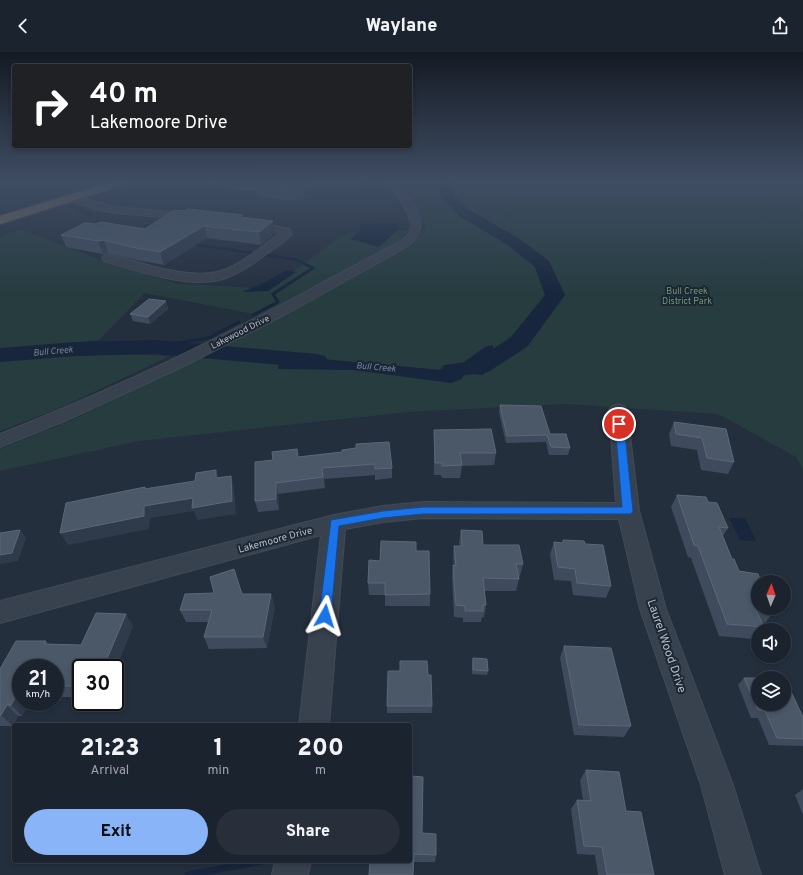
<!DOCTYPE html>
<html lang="en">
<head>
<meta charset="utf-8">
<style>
  body { margin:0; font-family:Overpass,sans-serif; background:#282f3a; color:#f1f3f6; height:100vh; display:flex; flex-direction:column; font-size:15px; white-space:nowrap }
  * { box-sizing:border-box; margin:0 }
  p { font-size:13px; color:#a0a4aa }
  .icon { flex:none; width:22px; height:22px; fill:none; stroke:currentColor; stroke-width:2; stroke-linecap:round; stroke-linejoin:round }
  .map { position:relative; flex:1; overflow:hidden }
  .panel { position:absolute; left:12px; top:671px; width:400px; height:140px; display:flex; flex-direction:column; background:#1b232e; border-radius:4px; box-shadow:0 2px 6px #0003,0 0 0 1px #39404a }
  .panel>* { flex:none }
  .top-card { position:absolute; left:12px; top:12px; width:400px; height:84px; border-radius:4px; box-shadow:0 2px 6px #0003,0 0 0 1px #39404a; background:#202124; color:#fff; overflow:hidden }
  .needle { width:26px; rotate:2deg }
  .fabs { position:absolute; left:751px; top:523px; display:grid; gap:8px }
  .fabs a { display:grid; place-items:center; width:40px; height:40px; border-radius:50%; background:#1b232e; box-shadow:0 2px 6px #0003,0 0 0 1px #39404a; font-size:20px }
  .speed { position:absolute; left:12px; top:607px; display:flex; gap:8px; font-size:20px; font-weight:700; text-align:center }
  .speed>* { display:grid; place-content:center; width:52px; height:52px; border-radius:50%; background:#1b232e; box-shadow:0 2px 6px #0003,0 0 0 1px #39404a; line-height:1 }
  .speed small { font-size:10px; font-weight:400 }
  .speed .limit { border:2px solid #111; border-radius:6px; background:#fff; color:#111 }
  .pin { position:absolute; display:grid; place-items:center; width:34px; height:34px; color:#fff; margin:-17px; border:2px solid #fff; border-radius:50%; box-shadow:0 1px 4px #0007 }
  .me { position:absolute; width:44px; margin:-22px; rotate:6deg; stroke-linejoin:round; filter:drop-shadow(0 0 3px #0008) }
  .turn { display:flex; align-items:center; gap:14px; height:84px; padding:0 12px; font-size:18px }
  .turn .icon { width:52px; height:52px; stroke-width:2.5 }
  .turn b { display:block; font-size:28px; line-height:34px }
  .eta { display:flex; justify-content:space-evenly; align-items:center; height:68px; text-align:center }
  .eta b { font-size:24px; font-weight:800; line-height:28px }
  .button { display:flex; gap:8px; margin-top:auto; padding:8px 12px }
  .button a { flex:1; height:46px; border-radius:24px; background:#8ab4f8; color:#111; font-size:16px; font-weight:800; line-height:46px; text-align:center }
  .button a+a { background:#282f3a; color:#f1f3f6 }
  header { display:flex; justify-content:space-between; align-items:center; height:52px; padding:0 12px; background:#1b232e; font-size:18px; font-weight:800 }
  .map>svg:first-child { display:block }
  .green { fill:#263c3f }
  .water { fill:#17263c }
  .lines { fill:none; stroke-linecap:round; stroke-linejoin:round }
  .stream-far2 { stroke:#17263c; stroke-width:2.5 }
  .stream-far1 { stroke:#17263c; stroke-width:3 }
  .stream { stroke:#17263c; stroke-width:7 }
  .river { fill:#17263c; fill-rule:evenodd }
  .minor-casing { stroke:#414a57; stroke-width:2 }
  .highway-casing { stroke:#434c59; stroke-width:2 }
  .minor { fill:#38414e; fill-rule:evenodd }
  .highway { fill:#746855; fill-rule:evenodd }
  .wall { fill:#3f4b5c }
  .shaded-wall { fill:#2f3b4b }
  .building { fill:#4b5868; stroke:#5c6777 }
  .route { fill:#1a73e8; stroke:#114b97 }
  .labels { text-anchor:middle; stroke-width:4; stroke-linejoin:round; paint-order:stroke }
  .far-park-label { font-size:9px; fill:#6b9a76; stroke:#1d2633 }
  .far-street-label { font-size:9px; fill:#b4bcc9; stroke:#1d2633 }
  .far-water-label { font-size:9px; font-style:italic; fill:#6d86a8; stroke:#1d2633 }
  .street-label { font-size:10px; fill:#b4bcc9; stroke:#1d2633 }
  .near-street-label { font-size:12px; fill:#b4bcc9; stroke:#1d2633 }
</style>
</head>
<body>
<header><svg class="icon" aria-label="back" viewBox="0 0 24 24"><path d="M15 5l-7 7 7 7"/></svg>Waylane<svg class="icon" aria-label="share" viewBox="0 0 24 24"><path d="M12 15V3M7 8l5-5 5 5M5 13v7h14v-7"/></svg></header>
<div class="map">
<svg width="803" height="823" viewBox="0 0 803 823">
  <rect width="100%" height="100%" fill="#242f3e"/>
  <g class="green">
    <polygon points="398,128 803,128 803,417 796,405 718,362 567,352 408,360 139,389 0,419 0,397 74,367 252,280 412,191 426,175 419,161"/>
    <polygon points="20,177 116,214 176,231 269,237 343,183 409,178 394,193 259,263 145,241 99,288 0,298 0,185"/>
    <polygon points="124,302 170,304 60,356 0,379 0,305 8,303"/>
  </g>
  <g class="water">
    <polygon points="382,171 399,171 399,177 379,195 350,187 360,179 360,172"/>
    <polygon points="287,218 296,220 268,239 242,240 260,233"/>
    <polygon points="493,293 493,297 488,303 489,316 483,323 464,321 462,327 451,331 353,318 278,317 280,303 441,318 460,313 485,295"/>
    <polygon points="729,466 745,466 756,489 740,488"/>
  </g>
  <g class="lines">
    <g class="stream-far2">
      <polyline points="0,142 7,144"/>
      <polyline points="70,153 92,163"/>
      <polyline points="192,192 252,201"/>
      <polyline points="265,203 270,204"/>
    </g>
    <g class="stream-far1">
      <polyline points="253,263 278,250 273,242 313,216 297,208 265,203"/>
      <polyline points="154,295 208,286 239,270"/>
    </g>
    <polyline class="stream" points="188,823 262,809"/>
    <g class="river">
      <polygon points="439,128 451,128 454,143 468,157 521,188 549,209 565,243 527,295 488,320 452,325 444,323 440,318 444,313 474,309 511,285 545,243 535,215 509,194 458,163 440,144"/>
      <polygon points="154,288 317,302 325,304 328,309 325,314 317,316 154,302 76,304 0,310 0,296 76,290"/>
    </g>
    <defs>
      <g id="minor">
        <path d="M 345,128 L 364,128 C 360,132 349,132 345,128 Z"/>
        <path d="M 385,128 L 394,128 C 412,151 437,172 406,195 L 286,262 L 186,313 L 67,368 L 0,395 L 0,382 C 87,348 173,309 256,266 C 304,242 350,215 398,191 C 401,188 405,186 408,183 C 419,168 394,140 385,128 Z"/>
        <polygon points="68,142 115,155 196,162 201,165 196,168 115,161 95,157 64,147 63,145 64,143"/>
        <path d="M 247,168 L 289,177 L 292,182 C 286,190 274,197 265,203 C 253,212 239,222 223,227 C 188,237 138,219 104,209 L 102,206 L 104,203 L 108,202 C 140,210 184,227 217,220 C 238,216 262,194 280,181 L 243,173 L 242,171 Z"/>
        <polygon points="618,352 624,354 627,358 639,459 666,557 733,733 761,823 725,823 701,733 640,557 619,467 423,466 383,470 345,477 329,673 299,673 321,483 0,571 0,549 334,463 383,454 423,450 616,451 609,358 612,354"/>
        <polygon points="275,809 311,809 308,823 272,823"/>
      </g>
      <polygon id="highway" points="119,128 133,128 132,130 0,172 0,164"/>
    </defs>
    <use href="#minor" class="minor-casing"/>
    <use href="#highway" class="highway-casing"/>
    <use href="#minor" class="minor"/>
    <use href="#highway" class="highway"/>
  </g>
  <g class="wall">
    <polygon points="208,128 355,128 356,136 313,139 314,144 305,147 283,148 258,143 256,139 240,139 209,131"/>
    <polygon points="243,166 275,181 261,193 207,186 164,213 136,208 108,201 103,202 66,195 61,183 96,172 145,177"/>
    <polygon points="166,249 168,257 150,272 133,269 130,262"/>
    <polygon points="500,353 550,382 570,396 568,403 549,403 546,390 506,391 499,361"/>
    <polygon points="674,370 726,377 734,410 728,422 701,418 697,398 671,394 669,382"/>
    <polygon points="434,378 496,401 494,413 462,414 460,426 442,426 441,423 434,423"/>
    <polygon points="297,397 298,405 342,400 392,416 392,426 375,428 375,423 324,427 325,436 278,442 279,458 258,460 255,449 273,408"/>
    <polygon points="677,443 708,450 728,476 723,484 732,507 739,519 774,559 765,571 762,570 764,575 761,578 758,578 758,582 754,587 719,584 691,506 688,505 671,455"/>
    <polygon points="461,478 483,493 523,512 520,524 519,524 519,527 516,539 484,539 486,553 484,565 482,565 481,570 463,570 463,566 454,565 452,526 453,513 454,513 453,506 454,494 460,494 459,491"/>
    <polygon points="563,488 585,492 611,534 606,546 573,543 571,529 554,528 550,502 554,490 562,491"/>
    <polygon points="416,499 430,542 430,554 385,554 385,543 369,543 368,531"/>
    <polygon points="242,542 275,554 267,596 209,597 204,585 208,570 186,570 180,558"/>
    <polygon points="133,574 115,618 115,616 81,616 81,645 55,645 55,616 21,616 21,650 29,650 22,664 18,664 13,674 0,674 0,617 46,589 48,592 81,593"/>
    <polygon points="564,594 631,674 624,685 574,683 560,606"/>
    <polygon points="473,606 488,619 487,623 472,622 472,610"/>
    <polygon points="428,623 432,654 432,661 387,661 387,654"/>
    <polygon points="744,626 803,665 803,694 769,693 758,666 751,666 738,633"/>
    <polygon points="586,718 626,759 654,823 598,823 595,803 577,802 571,757 577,748 583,748 580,728"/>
    <polygon points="803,737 803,763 795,743"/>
    <polygon points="422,781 436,803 435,810 414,810 369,823"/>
  </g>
  <g class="shaded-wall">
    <polygon points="311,128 355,128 356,136 313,139 314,144 305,147 303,136"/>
    <polygon points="273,169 275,181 261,193 259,180"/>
    <polygon points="204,174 207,186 164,213 160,200"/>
    <polygon points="104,188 108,201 103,202 98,189"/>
    <polygon points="166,249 168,257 150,272 148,265"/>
    <polygon points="216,418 220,431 216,426"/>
    <polygon points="231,424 234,436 236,462 197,468 194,459 150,466 149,477 68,493 60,481 144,454"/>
    <polygon points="276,431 278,442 279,458 276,447"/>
    <polygon points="20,478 26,486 18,509 0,512 0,503"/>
    <polygon points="271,542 275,554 267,596 263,585"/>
    <polygon points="126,562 133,574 115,618 115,616 103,616"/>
    <polygon points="21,634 21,650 29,650 22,664 11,653"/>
    <polygon points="7,653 18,664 13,674 1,663"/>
  </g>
  <g class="building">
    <polygon points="236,128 322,128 311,128 313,132 303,136 281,137 256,132 255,128"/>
    <polygon points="188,157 243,163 240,165 273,169 259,180 204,174 160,200 131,195 104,188 98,189 61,183 85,171 96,172 101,170 145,177 174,158 185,159"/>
    <polygon points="149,247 166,249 148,265 130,262"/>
    <polygon points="500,353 541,354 550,382 566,382 570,396 551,395 547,383 507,384"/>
    <polygon points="674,370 726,377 734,410 707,406 702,386 676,382"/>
    <polygon points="491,377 496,401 460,401 462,413 442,414 442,411 435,411 434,378"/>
    <polygon points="389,390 392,416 375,417 375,412 322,416 323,425 276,431 276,447 255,449 255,410 273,408 272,400 297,397 298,405 342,400 342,398 356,396 356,392"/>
    <polygon points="216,418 216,426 231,424 232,449 192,456 193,446 144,454 144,464 60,481 66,451 145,435 145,437 195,429 196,421"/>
    <polygon points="677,443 706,445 708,450 717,451 728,476 719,475 732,507 734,507 739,519 758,522 761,530 758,530 758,556 773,556 774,559 756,558 764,575 727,572 698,494 694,493"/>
    <polygon points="20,478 12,501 0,503 0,481"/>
    <polygon points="461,478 482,479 483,493 519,493 523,512 516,512 519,527 483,526 486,553 483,553 483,559 465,559 465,554 456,553 453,513 456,514 454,494 462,494"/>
    <polygon points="563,488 584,489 585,492 603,493 611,534 577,531 575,517 558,515 554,490 563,491"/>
    <polygon points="381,489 416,490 416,499 429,499 430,542 385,543 385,531 368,531 369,508 380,509"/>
    <polygon points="234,517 242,542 271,542 263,585 204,585 212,558 180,558 185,542 214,541 210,525"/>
    <polygon points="96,561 126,562 103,616 81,616 81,634 55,634 55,616 21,616 21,634 11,653 7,653 1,663 0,663 0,617 16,589 46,589 44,592 81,593"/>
    <polygon points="564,594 611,596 631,674 579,673"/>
    <polygon points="473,606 487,607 488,619 473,618"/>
    <polygon points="400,609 427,609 428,623 431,623 432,654 387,654 388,619 400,619"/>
    <polygon points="744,626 758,626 758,652 784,652 784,627 785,627 803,665 803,687 777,686 765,659 758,658"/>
    <polygon points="586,718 619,720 626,759 641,760 654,823 607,823 602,795 584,794 577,748 591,749"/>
    <polygon points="410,724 423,725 422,781 436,782 436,803 414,802 413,823 369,823 370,809 410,809"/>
  </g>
  <linearGradient id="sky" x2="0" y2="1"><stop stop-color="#141a22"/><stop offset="0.53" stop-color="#3f4d63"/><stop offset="1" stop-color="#3f4d63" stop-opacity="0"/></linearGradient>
  <rect width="803" height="243" fill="url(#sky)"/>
  <polygon class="route" points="619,370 624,372 633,459 631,462 423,462 383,466 339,474 331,564 329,568 325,569 321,568 319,564 331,468 383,459 423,455 622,455 615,372"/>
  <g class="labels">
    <g class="far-park-label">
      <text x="687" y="242">Bull Creek<tspan x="687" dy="10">District Park</tspan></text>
    </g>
    <g class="far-street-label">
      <text transform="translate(240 280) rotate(-27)" y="3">Lakewood Drive</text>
    </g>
    <g class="far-water-label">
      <text transform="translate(53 299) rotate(-5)" y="3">Bull Creek</text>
      <text transform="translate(376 315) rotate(5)" y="3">Bull Creek</text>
    </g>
    <g class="street-label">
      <text transform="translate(275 487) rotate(-15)" y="4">Lakemoore Drive</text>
    </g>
    <g class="near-street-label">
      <text transform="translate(667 594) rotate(71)" y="4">Laurel Wood Drive</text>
    </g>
  </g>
</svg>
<div class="fabs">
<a><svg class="needle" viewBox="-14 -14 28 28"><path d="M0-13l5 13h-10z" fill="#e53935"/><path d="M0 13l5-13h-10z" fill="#a0a4aa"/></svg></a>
<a><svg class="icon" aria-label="sound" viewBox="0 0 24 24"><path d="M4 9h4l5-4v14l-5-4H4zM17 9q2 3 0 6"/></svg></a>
<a><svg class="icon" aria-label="layers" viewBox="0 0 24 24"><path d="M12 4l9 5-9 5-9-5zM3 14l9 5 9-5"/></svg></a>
</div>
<div class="speed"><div>21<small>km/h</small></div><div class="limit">30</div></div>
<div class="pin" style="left:619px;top:372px;background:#d93025"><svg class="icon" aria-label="arrive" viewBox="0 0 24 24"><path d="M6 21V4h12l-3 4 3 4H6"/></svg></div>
<svg class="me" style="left:325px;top:564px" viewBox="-20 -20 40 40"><path d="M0-17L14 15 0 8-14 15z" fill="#1a73e8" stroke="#fff" stroke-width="4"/></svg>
<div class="top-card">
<div class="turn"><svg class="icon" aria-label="right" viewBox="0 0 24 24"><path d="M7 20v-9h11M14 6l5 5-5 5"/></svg><div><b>40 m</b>Lakemoore Drive</div></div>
</div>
<section class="panel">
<div class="eta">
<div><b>21:23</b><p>Arrival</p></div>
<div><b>1</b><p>min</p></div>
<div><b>200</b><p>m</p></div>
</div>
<div class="button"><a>Exit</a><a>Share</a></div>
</section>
</div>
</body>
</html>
